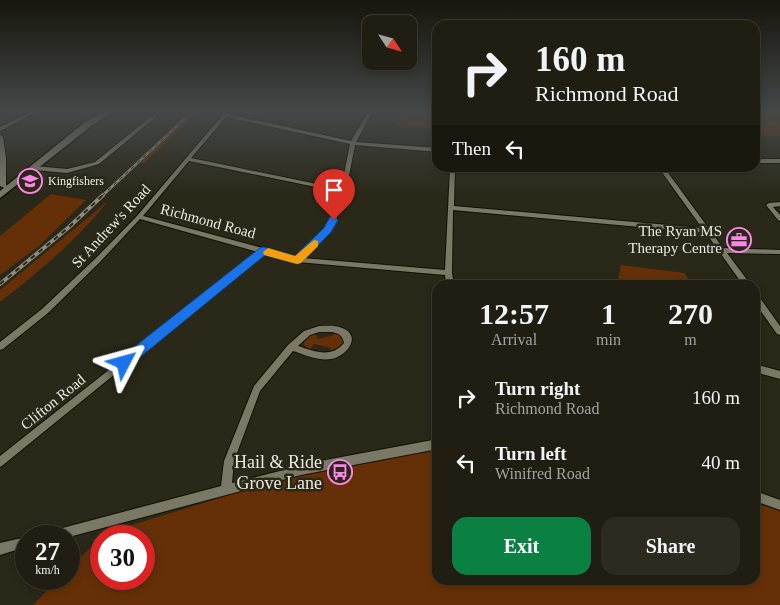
<!DOCTYPE html>
<html lang="en">
<head>
<meta charset="utf-8">
<style>
  body { margin:0; font-family:"Times New Roman",serif; background:#2d2b20; color:#f1f3f6; height:100vh; display:flex; flex-direction:column; font-size:19px; white-space:nowrap }
  * { box-sizing:border-box; margin:0 }
  p { font-size:16px; color:#a2a29f }
  .icon { flex:none; width:28px; height:28px; fill:none; stroke:currentColor; stroke-width:2; stroke-linecap:round; stroke-linejoin:round }
  .map { position:relative; flex:1; overflow:hidden }
  .side { position:absolute; left:432px; top:280px; width:328px; height:305px; display:flex; flex-direction:column; background:#201e12; border-radius:15px; box-shadow:0 2px 8px #0003,0 0 0 1px #3d3c32 }
  .side>* { flex:none }
  .hud { position:absolute; left:432px; top:20px; width:328px; height:152px; border-radius:15px; box-shadow:0 2px 8px #0003,0 0 0 1px #3d3c32; background:#201e12; color:#f1f3f6; overflow:hidden }
  .needle { width:32px; rotate:126deg }
  .tools { position:absolute; left:362px; top:15px; display:grid; gap:10px }
  .tools a { display:grid; place-items:center; width:55px; height:55px; border-radius:10px; background:#201e12; box-shadow:0 2px 8px #0003,0 0 0 1px #3d3c32; font-size:25px }
  .speed { position:absolute; left:15px; top:525px; display:flex; gap:10px; font-size:25px; font-weight:700; text-align:center }
  .speed>* { display:grid; place-content:center; width:65px; height:65px; border-radius:50%; background:#201e12; box-shadow:0 2px 8px #0003,0 0 0 1px #3d3c32; line-height:1 }
  .speed small { font-size:12px; font-weight:400 }
  .speed .limit { border:8px solid #d22; background:#fff; color:#111 }
  .pin { position:absolute; display:grid; place-items:center; width:42px; height:42px; color:#fff; margin:-51px -21px; border-radius:50% 50% 50% 0; rotate:-45deg; box-shadow:0 0 5px #0007 }
  .pin .icon { rotate:45deg }
  .me { position:absolute; width:55px; margin:-28px; rotate:51deg; stroke-linejoin:round; filter:drop-shadow(0 0 4px #0008) }
  .turn { display:flex; align-items:center; gap:18px; height:105px; padding:0 20px; font-size:22px }
  .turn .icon { width:65px; height:65px; stroke-width:2.5 }
  .turn b { display:block; font-size:35px; line-height:42px }
  .then { display:flex; align-items:center; height:48px; padding:0 20px; background:#0003; gap:10px; font-size:19px }
  .eta { display:flex; justify-content:space-evenly; align-items:center; height:85px; text-align:center }
  .eta b { font-size:30px; font-weight:800; line-height:35px }
  .button { display:flex; gap:10px; margin-top:auto; padding:10px 20px }
  .button a { flex:1; height:58px; border-radius:15px; background:#0b8043; color:#fff; font-size:20px; font-weight:800; line-height:58px; text-align:center }
  .button a+a { background:#2d2b20; color:#f1f3f6 }
  ul { padding:0; list-style:none }
  li { display:flex; align-items:center; gap:15px; height:65px; padding:0 20px }
  li div { flex:1 }
  li b { display:block; font-size:19px }
  li em { font-style:normal }
  .map>svg:first-child { display:block }
  .green { fill:#653007; fill-rule:evenodd }
  .lines { fill:none; stroke-linecap:round; stroke-linejoin:round }
  .minor-casing { stroke:#121103; stroke-width:2 }
  .secondary-casing { stroke:#121103; stroke-width:3 }
  .minor { fill:#7a7967; fill-rule:evenodd }
  .secondary { fill:#7a7967; fill-rule:evenodd }
  .rail-far1-casing { stroke:#8d8b7f; stroke-width:2.5 }
  .rail-casing { stroke:#8d8b7f; stroke-width:4 }
  .rail-far1 { stroke:#2a2818; stroke-width:1; stroke-dasharray:4; stroke-linecap:butt }
  .rail { stroke:#2a2818; stroke-width:2; stroke-dasharray:5; stroke-linecap:butt }
  .route { fill:#1a73e8; stroke:#114b97 }
  .slow { fill:#f59e0b }
  .labels { text-anchor:middle; stroke-width:5; stroke-linejoin:round; paint-order:stroke }
  .far-poi-label { font-size:12px; fill:#eae9df; stroke:#2a2818; text-anchor:start }
  .street-label { font-size:15px; fill:#eae9df; stroke:#2a2818 }
  .poi-label { font-size:15px; fill:#eae9df; stroke:#2a2818; text-anchor:end }
  .near-poi-label { font-size:18px; fill:#eae9df; stroke:#2a2818; text-anchor:end }
</style>
</head>
<body>
<div class="map">
<svg width="780" height="605" viewBox="0 0 780 605">
  <rect width="100%" height="100%" fill="#2a2818"/>
  <g class="green">
    <polygon points="402,111 437,111 437,129 397,127"/>
    <rect x="755" y="111" width="25" height="25"/>
    <polygon points="190,115 194,116 144,163 140,163"/>
    <polygon points="51,194 86,200 39,246 0,275 0,236"/>
    <path d="M 108,201 C 77,240 40,271 0,302 L 0,290 Z"/>
    <polygon points="621,265 684,273 693,285 617,285"/>
    <path d="M 335,332 C 355,340 341,350 328,354 L 331,348 L 314,344 L 310,350 L 303,344 L 310,335 L 315,333 L 318,339 L 334,335 Z"/>
    <path d="M 437,449 L 438,580 L 755,580 L 755,503 L 780,511 L 780,605 L 33,605 L 59,579 L 69,579 L 69,569 L 98,540 L 99,535 L 301,473 ZM 101,536 L 144,536 L 144,579 L 101,579 Z"/>
  </g>
  <g class="lines">
    <defs>
      <g id="minor">
        <polygon points="33,111 38,111 0,131 0,127"/>
        <path d="M 226,111 L 230,111 L 228,114 L 351,141 L 369,111 L 373,111 L 356,142 L 438,148 L 438,152 L 355,145 L 346,191 L 335,223 L 326,236 L 303,258 L 445,270 L 450,168 L 455,168 L 454,206 L 702,228 L 661,171 L 641,170 L 638,168 L 666,168 L 666,170 L 723,248 L 780,250 L 780,254 L 727,253 L 751,285 L 743,285 L 706,233 L 453,210 L 452,273 L 454,285 L 446,285 L 445,275 L 297,262 L 264,253 L 3,465 L 0,467 L 0,456 L 258,252 L 140,219 L 100,262 L 48,313 L 3,349 L 0,350 L 0,342 L 42,309 L 96,258 L 137,216 ZM 226,117 L 350,144 L 341,189 L 191,158 ZM 189,161 L 340,192 L 329,223 L 322,232 L 296,257 L 143,216 Z"/>
        <polygon points="153,115 157,116 99,164 67,173 35,170 32,168 35,166 67,169 95,162"/>
        <polygon points="0,135 3,137 6,158 6,185 12,188 9,190 0,186"/>
        <rect x="755" y="159" width="25" height="4"/>
        <polygon points="780,202 780,206 773,207 780,215 780,221 778,220 766,205 769,203"/>
        <polygon points="755,294 758,295 780,326 780,335 777,334 755,303"/>
        <path d="M 319,326 C 327,326 335,325 342,328 C 363,336 346,357 331,359 C 318,361 305,355 293,351 L 260,391 L 234,461 L 232,483 L 320,461 L 438,439 L 438,449 L 301,475 L 69,537 L 46,536 L 47,532 L 51,531 L 221,486 L 224,461 L 254,386 L 288,345 L 304,331 ZM 319,332 C 330,332 342,330 344,343 C 331,359 314,351 298,346 L 310,335 Z"/>
        <polygon points="755,364 780,371 780,379 755,372"/>
        <polygon points="755,491 780,500 780,510 755,501"/>
        <polygon points="26,537 26,547 0,555 0,543"/>
      </g>
      <polygon id="secondary" points="105,111 113,111 90,127 0,198 0,191 84,123"/>
    </defs>
    <use href="#minor" class="minor-casing"/>
    <use href="#secondary" class="secondary-casing"/>
    <use href="#minor" class="minor"/>
    <use href="#secondary" class="secondary"/>
    <defs>
      <polyline id="rail-far1" points="102,196 193,111"/>
      <polyline id="rail" points="0,284 68,228 103,195"/>
    </defs>
    <use href="#rail-far1" class="rail-far1-casing"/>
    <use href="#rail" class="rail-casing"/>
    <use href="#rail-far1" class="rail-far1"/>
    <use href="#rail" class="rail"/>
  </g>
  <linearGradient id="sky" x2="0" y2="1"><stop stop-color="#17160d"/><stop offset="0.57" stop-color="#444848"/><stop offset="1" stop-color="#444848" stop-opacity="0"/></linearGradient>
  <rect width="780" height="195" fill="url(#sky)"/>
  <polygon class="route" points="334,216 338,220 331,232 301,263 297,264 265,255 128,367 124,368 119,367 118,363 119,359 260,248 263,247 295,256 324,228 330,217"/>
  <polygon class="slow" points="314,240 318,241 318,246 301,263 297,264 264,255 263,252 268,248 295,256"/>
  <defs>
    <symbol id="school-ring" viewBox="-11 -11 22 22"><circle r="9.5" fill="#2a2818" stroke="#fa87e7" stroke-width="1.5"/><path d="M0-5L7-2L0 1L-7-2ZM-4 1L0 2.5L4 1V4Q0 6-4 4Z" fill="#fa87e7"/></symbol>
    <symbol id="office-ring" viewBox="-11 -11 22 22"><circle r="9.5" fill="#2a2818" stroke="#fa87e7" stroke-width="1.5"/><path d="M-6-3h4V-5.5h4V-3h4V5H-6ZM-1-4.5V-3h2v-1.5ZM-6 0V1H6V0Z" fill="#fa87e7"/></symbol>
    <symbol id="bus-ring" viewBox="-11 -11 22 22"><circle r="9.5" fill="#2a2818" stroke="#fa87e7" stroke-width="1.5"/><path d="M-5-6H5V4H4V6H2V4H-2V6H-4V4H-5ZM-3.5-4V0h7V-4ZM-3.5 1.2v1.5H-2V1.2ZM2 1.2v1.5H3.5V1.2Z" fill="#fa87e7"/></symbol>
  </defs>
  <g fill-rule="evenodd">
    <use href="#school-ring" x="16" y="167" width="28" height="28"/>
    <use href="#office-ring" x="725" y="226" width="28" height="28"/>
    <use href="#bus-ring" x="326" y="458" width="28" height="28"/>
  </g>
  <g class="labels">
    <g class="far-poi-label">
      <text x="48" y="185">Kingfishers</text>
    </g>
    <g class="street-label">
      <text transform="translate(208 221) rotate(15)" y="5">Richmond Road</text>
      <text transform="translate(111 226) rotate(-47)" y="5">St Andrew's Road</text>
      <text transform="translate(53 402) rotate(-39)" y="5">Clifton Road</text>
    </g>
    <g class="poi-label">
      <text x="722" y="236">The Ryan MS<tspan x="722" dy="17">Therapy Centre</tspan></text>
    </g>
    <g class="near-poi-label">
      <text x="322" y="468">Hail &amp; Ride<tspan x="322" dy="21">Grove Lane</tspan></text>
    </g>
  </g>
</svg>
<div class="tools">
<a><svg class="needle" viewBox="-14 -14 28 28"><path d="M0-13l5 13h-10z" fill="#e53935"/><path d="M0 13l5-13h-10z" fill="#a2a29f"/></svg></a>
</div>
<div class="speed"><div>27<small>km/h</small></div><div class="limit">30</div></div>
<div class="pin" style="left:334px;top:220px;background:#d93025"><svg class="icon" aria-label="arrive" viewBox="0 0 24 24"><path d="M6 21V4h12l-3 4 3 4H6"/></svg></div>
<svg class="me" style="left:124px;top:363px" viewBox="-20 -20 40 40"><path d="M0-17L14 15 0 8-14 15z" fill="#1a73e8" stroke="#fff" stroke-width="4"/></svg>
<div class="hud">
<div class="turn"><svg class="icon" aria-label="right" viewBox="0 0 24 24"><path d="M7 20v-9h11M14 6l5 5-5 5"/></svg><div><b>160 m</b>Richmond Road</div></div>
<div class="then">Then<svg class="icon" aria-label="left" viewBox="0 0 24 24"><path d="M17 20v-9H6M10 6l-5 5 5 5"/></svg></div>
</div>
<section class="side">
<div class="eta">
<div><b>12:57</b><p>Arrival</p></div>
<div><b>1</b><p>min</p></div>
<div><b>270</b><p>m</p></div>
</div>
<ul>
<li><svg class="icon" aria-label="right" viewBox="0 0 24 24"><path d="M7 20v-9h11M14 6l5 5-5 5"/></svg><div><b>Turn right</b><p>Richmond Road</p></div><em>160 m</em></li>
<li><svg class="icon" aria-label="left" viewBox="0 0 24 24"><path d="M17 20v-9H6M10 6l-5 5 5 5"/></svg><div><b>Turn left</b><p>Winifred Road</p></div><em>40 m</em></li>
</ul>
<div class="button"><a>Exit</a><a>Share</a></div>
</section>
</div>
</body>
</html>
